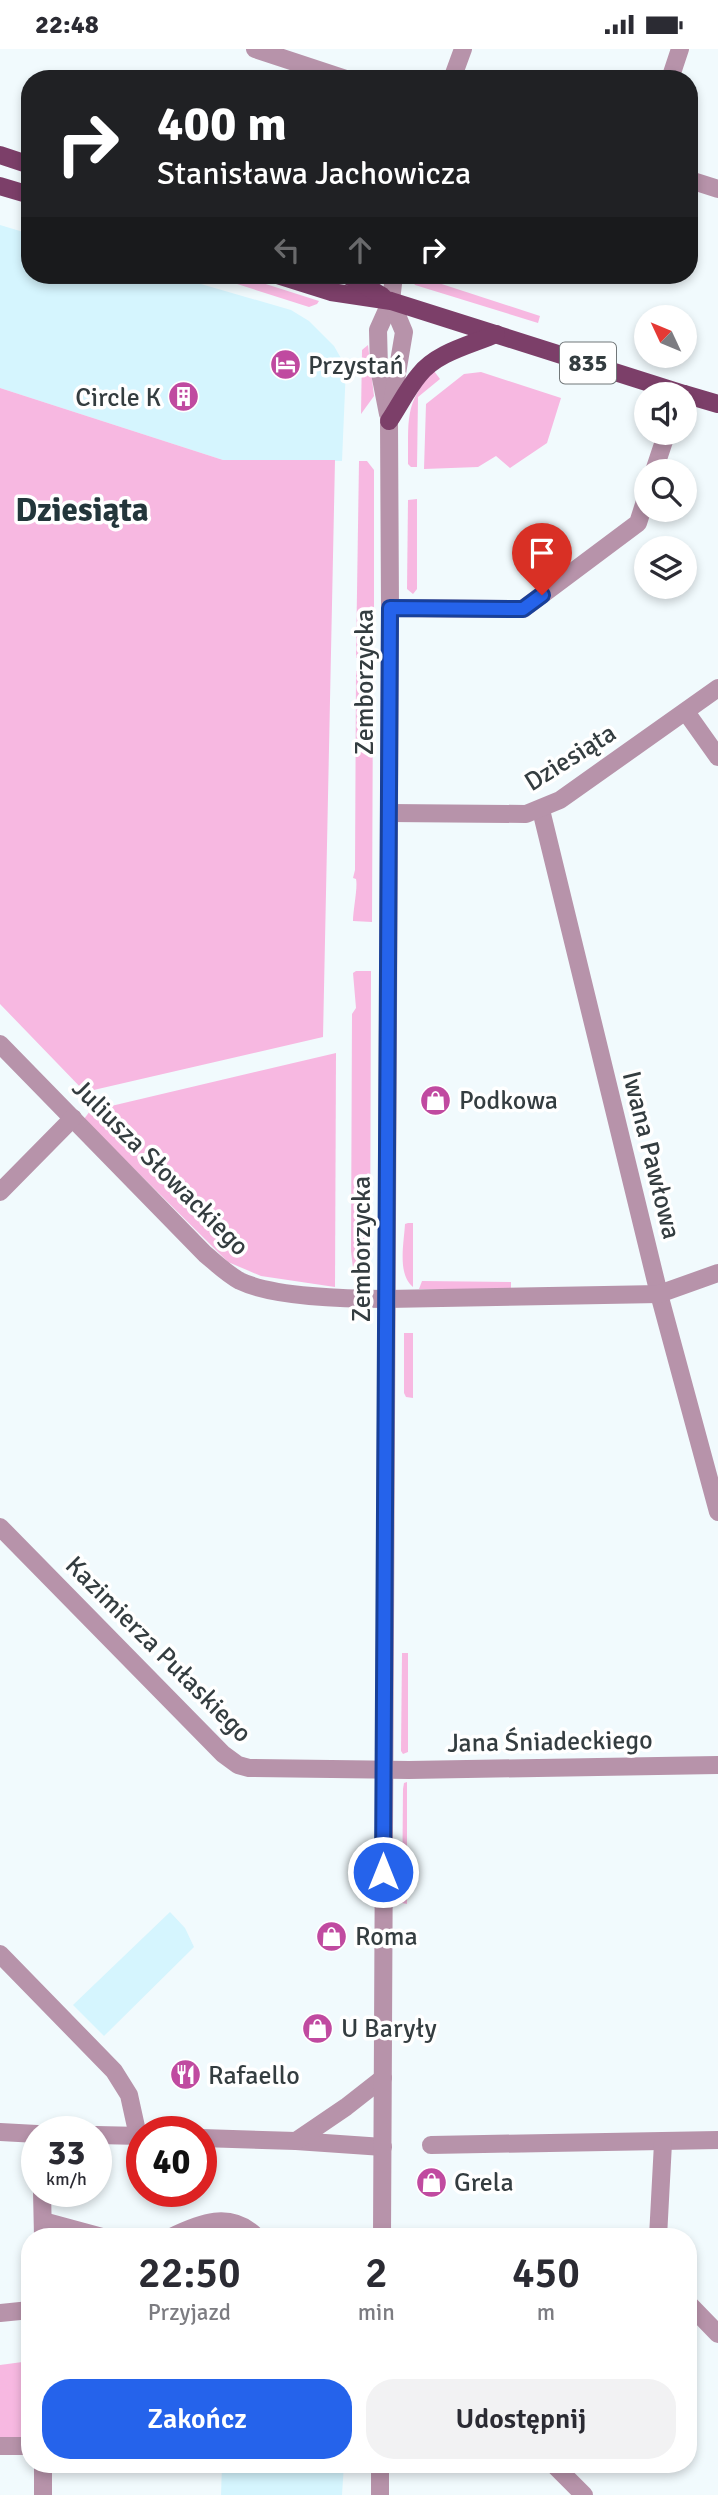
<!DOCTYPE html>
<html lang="pl">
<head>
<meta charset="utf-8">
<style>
  body { margin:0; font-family:Signika,sans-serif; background:#f2f2f3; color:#2b2b33; height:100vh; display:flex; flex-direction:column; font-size:26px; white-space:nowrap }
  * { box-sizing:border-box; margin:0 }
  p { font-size:23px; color:#7c7c81 }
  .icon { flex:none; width:38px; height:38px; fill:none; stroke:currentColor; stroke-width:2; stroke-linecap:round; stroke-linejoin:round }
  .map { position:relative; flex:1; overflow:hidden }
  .panel { position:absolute; left:21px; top:2179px; width:676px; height:245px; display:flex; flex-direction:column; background:#fff; border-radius:28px; box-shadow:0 4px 10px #0003 }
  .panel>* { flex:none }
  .guide { position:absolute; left:21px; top:21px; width:677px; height:214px; border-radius:28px; box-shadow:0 4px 10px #0003; background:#202124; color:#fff; overflow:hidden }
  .needle { width:46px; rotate:314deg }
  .buttons { position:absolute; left:634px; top:256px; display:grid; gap:14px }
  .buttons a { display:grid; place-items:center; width:63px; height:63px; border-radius:50%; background:#fff; box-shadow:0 4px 10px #0003; font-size:35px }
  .speed { position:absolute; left:21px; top:2067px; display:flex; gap:14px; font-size:35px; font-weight:700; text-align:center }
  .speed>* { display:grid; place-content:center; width:91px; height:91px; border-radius:50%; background:#fff; box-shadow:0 4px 10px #0003; line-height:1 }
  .speed small { font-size:18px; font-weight:400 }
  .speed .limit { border:10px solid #d22; background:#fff; color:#111 }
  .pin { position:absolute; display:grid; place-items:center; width:60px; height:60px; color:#fff; margin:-72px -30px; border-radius:50% 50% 50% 0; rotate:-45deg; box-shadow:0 0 7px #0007 }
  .pin .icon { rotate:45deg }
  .me { position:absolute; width:77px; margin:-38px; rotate:0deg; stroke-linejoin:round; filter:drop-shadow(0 0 5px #0008) }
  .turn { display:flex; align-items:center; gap:24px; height:147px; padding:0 21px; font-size:32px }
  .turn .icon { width:91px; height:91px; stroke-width:2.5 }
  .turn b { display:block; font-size:49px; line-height:60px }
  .lanes { display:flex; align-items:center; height:66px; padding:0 21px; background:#0003; justify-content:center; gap:35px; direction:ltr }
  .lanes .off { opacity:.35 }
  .eta { display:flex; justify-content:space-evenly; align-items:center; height:119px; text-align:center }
  .eta b { font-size:42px; font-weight:600; line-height:49px }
  .cta { display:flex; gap:14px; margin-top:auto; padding:14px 21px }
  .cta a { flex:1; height:80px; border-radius:28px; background:#2563eb; color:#fff; font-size:28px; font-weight:600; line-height:80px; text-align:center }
  .cta a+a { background:#f2f2f3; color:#2b2b33 }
  .status { display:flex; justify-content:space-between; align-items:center; height:49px; padding:0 35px; background:#fff; direction:ltr }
  .status svg { height:19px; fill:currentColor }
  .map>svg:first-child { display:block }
  .built { fill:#d5f5fe }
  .green { fill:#f7b8e1 }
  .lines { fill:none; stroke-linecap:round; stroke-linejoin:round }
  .minor { stroke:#b793aa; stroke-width:18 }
  .major { stroke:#7c3f69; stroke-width:18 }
  .route-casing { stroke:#184099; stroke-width:18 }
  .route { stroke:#2563eb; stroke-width:12 }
  .labels { text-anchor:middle; stroke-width:7; stroke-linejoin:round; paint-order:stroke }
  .shield { fill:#fff; stroke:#717779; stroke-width:2 }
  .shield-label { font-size:24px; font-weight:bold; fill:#343d40 }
  .poi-label { font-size:26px; fill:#343d40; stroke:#fff; text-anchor:start }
  .street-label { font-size:26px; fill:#343d40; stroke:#fff }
  .district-label { font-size:33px; font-weight:bold; fill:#23363b; stroke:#fff }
</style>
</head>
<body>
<div class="status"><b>22:48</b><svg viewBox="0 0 49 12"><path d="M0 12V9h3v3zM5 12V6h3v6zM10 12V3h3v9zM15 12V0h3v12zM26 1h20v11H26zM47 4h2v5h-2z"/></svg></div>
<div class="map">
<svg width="718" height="2446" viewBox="0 0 718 2446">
  <rect width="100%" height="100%" fill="#f1fafd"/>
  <g class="built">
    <polygon points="0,176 30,185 30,226 170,226 291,261 309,272 334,297 346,318 342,412 223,411 0,339"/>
    <polygon points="170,1863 185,1879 194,1898 104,1987 73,1956"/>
    <polygon points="222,2415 344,2415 342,2446 221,2446"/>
  </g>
  <g class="green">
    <polygon points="209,226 238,226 319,252 317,255 309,258"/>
    <polygon points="408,226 414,226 540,267 538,274 415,236"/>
    <polygon points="368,296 374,347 361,365 362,301"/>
    <path d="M 434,322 L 440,330 L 418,348 L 417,418 L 411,418 L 408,415 C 409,374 403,354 434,322 Z"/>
    <polygon points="481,323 561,349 547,394 510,419 496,407 478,418 424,420 426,355 464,325"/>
    <polygon points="0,339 223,411 335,411 323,988 85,1043 0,955"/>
    <path d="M 359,412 L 367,412 L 374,421 L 374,595 C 372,605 365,609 356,609 Z"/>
    <polygon points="417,450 417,540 413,545 407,540 408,451"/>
    <path d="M 356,622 C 365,622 372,627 373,636 L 372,873 L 353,872 C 353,861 358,838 356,830 L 353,829 L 355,821 Z"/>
    <polygon points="356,922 371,922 370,1227 365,1235 355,1237 351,1202 352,965 356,959 353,924"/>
    <polygon points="336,1004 335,1238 261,1227 228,1213 84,1070 90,1062"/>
    <path d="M 408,1174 L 413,1174 L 413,1238 C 397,1225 404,1194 405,1175 Z"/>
    <polygon points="422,1232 511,1233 511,1241 419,1240"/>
    <polygon points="404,1284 413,1284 413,1349 406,1348 404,1344"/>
    <polygon points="402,1604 408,1604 408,1703 403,1705 401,1702"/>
    <polygon points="407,1733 407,1855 402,1854 403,1740 404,1734"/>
    <polygon points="30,2312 30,2388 0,2389 0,2316"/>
  </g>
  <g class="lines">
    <g class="minor">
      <polyline points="255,0 346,30"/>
      <polyline points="452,30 463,0"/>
      <polyline points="670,30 680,0"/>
      <polyline points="690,131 718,140"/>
      <polyline points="388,365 379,319 378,281 391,252 394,226"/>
      <polyline points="654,422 667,383"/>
      <polyline points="390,559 523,560 638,474 646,449"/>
      <polyline points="686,663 718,708"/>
      <polyline points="541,761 659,1245 718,1463"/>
      <polyline points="389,764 526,765 560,751 718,639"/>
      <path d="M 0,995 L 205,1205 C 217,1215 227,1225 240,1232 C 273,1248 349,1250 387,1250 L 659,1245 L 718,1224"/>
      <polyline points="0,1143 73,1069"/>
      <polyline points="0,1478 223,1705 238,1716 249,1719 409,1721 718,1716"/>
      <polyline points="0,1905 114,2022 129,2046 138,2087"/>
      <polyline points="0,2083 37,2085"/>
      <polyline points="96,2086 142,2087"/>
      <polyline points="201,2089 296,2092 383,2098"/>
      <polyline points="296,2092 346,2058 383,2029"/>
      <polyline points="431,2096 718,2091"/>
      <polyline points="42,2142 43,2188"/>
      <polyline points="43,2172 102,2188"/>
      <path d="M 171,2188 C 200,2174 230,2161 257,2188"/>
      <polyline points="382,2188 390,559 389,372 404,283 391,252"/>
      <polyline points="658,2188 663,2094"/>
      <polyline points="688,2254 718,2285"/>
      <polyline points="0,2264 30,2261"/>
      <polyline points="0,2397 30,2397"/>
      <polyline points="380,2415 380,2446"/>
      <polyline points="553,2415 584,2446"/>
      <polyline points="43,2446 43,2415"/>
    </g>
    <g class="major">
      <polyline points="0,106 30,116"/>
      <polyline points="0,137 30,146"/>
      <polyline points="277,226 331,243 391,252 684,345"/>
      <polyline points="347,226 382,247"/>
      <polyline points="684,345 718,355"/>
      <path d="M 389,372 C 399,357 408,339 419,326 C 437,303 471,296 496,285"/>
    </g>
  </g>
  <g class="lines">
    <defs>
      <polyline id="route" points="383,1823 390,559 523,560 542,546"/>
    </defs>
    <use href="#route" class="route-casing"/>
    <use href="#route" class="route"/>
  </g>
  <defs>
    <symbol id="hotel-disc" viewBox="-11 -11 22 22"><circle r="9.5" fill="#c04aa0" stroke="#fff"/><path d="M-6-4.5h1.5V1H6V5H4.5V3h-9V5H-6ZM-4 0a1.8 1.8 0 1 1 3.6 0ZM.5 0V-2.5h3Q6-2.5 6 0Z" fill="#fff"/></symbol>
    <symbol id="building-disc" viewBox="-11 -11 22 22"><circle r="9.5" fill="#c04aa0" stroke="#fff"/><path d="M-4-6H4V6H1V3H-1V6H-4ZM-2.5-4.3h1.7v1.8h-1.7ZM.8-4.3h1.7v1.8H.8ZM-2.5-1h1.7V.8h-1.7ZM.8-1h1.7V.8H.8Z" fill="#fff"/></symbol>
    <symbol id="shop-disc" viewBox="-11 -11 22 22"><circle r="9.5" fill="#c04aa0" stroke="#fff"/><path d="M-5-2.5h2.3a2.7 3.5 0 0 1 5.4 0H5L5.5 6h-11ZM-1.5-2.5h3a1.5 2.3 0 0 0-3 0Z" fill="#fff"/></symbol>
    <symbol id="restaurant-disc" viewBox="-11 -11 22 22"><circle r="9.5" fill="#c04aa0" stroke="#fff"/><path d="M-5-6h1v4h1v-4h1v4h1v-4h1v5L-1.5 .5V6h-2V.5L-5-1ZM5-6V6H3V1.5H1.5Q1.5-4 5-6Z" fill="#fff"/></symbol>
  </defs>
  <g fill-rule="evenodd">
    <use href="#hotel-disc" x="268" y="298" width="35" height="35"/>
    <use href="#building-disc" x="166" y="330" width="35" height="35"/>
    <use href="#shop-disc" x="418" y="1034" width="35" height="35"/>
    <use href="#shop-disc" x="314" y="1870" width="35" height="35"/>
    <use href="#shop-disc" x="300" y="1962" width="35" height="35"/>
    <use href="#restaurant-disc" x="168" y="2008" width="35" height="35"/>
    <use href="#shop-disc" x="414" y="2116" width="35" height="35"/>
  </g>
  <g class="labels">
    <rect class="shield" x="560" y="293.5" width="56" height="41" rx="5"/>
    <g class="shield-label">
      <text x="588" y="322">835</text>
    </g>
    <g class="poi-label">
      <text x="308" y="325">Przystań</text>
      <text x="161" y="357" text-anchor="end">Circle K</text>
      <text x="459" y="1060">Podkowa</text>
      <text x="355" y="1896">Roma</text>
      <text x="341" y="1988">U Baryły</text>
      <text x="208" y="2035">Rafaello</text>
      <text x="454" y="2142">Grela</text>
    </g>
    <g class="street-label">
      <text transform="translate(364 633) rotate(-90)" y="9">Zemborzycka</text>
      <text transform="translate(570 708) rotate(-32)" y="9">Dziesiąta</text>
      <text transform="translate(652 1106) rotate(76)" y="9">Iwana Pawłowa</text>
      <text transform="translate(161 1118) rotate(45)" y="9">Juliusza Słowackiego</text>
      <text transform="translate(361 1200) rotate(-90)" y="9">Zemborzycka</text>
      <text transform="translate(159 1600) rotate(45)" y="9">Kazimierza Pułaskiego</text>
      <text transform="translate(550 1692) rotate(-1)" y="9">Jana Śniadeckiego</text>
    </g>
    <g class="district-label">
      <text x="82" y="472">Dziesiąta</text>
    </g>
  </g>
</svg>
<div class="buttons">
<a><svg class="needle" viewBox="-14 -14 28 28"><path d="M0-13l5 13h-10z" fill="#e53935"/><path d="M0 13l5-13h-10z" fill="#7c7c81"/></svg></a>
<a><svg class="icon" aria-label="sound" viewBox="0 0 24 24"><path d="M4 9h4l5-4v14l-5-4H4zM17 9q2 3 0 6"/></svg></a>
<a><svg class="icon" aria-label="search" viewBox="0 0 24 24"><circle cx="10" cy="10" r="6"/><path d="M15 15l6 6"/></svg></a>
<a><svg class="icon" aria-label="layers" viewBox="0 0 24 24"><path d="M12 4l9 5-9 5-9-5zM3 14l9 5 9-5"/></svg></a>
</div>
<div class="speed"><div>33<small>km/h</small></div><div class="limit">40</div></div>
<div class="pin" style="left:542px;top:546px;background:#d93025"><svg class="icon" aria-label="arrive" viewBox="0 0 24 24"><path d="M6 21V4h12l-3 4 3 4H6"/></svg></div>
<svg class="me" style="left:383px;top:1823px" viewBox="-20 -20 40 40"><circle r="17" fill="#2563eb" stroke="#fff" stroke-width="3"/><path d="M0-11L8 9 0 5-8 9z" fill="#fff"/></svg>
<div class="guide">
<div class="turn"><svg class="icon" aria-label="right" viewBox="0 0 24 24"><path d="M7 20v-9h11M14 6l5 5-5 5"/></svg><div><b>400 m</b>Stanisława Jachowicza</div></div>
<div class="lanes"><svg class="icon off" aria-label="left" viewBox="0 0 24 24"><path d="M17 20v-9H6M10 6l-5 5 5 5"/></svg><svg class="icon off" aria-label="ahead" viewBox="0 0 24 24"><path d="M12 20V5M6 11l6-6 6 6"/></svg><svg class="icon" aria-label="right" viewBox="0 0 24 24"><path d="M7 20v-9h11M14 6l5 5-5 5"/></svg></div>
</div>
<section class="panel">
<div class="eta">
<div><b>22:50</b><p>Przyjazd</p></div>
<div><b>2</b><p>min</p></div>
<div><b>450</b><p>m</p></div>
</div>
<div class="cta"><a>Zakończ</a><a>Udostępnij</a></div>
</section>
</div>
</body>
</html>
